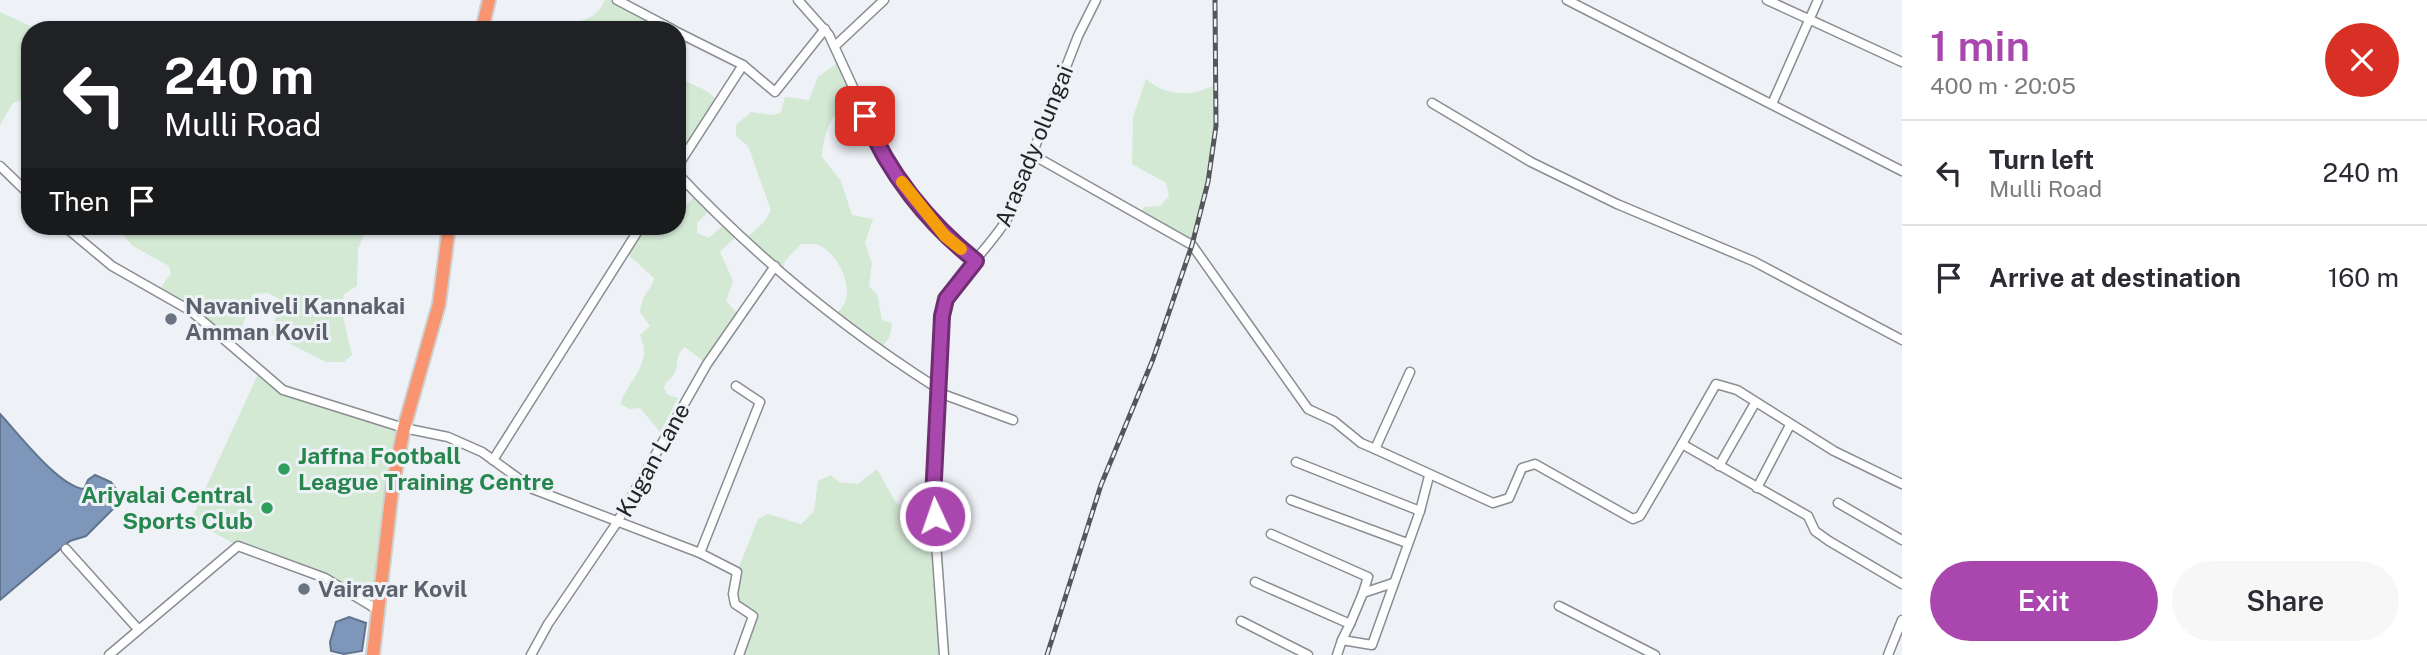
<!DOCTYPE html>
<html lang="en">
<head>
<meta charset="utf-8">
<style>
  body { margin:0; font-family:"Public Sans",sans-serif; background:#f7f7f7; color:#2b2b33; height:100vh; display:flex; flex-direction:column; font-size:26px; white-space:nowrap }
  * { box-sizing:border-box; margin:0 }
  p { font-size:23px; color:#7c7c81 }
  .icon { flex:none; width:38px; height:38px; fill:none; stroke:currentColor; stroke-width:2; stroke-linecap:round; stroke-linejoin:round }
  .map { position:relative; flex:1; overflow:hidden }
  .sheet { display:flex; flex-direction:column; background:#fff; width:525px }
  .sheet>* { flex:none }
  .banner { position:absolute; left:21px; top:21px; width:665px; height:214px; border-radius:28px; box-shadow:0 2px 5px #0004; background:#202124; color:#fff; overflow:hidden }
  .pin { position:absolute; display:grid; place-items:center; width:60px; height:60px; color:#fff; margin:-30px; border-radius:14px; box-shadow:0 4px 10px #0006 }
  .me { position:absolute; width:77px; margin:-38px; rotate:357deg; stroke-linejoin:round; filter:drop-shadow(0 0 5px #0008) }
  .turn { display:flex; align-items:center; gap:24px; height:147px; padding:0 28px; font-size:32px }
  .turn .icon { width:91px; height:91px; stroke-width:2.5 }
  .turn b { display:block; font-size:49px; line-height:60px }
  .then { display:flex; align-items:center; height:66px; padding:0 28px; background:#0003; gap:14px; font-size:26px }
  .round { display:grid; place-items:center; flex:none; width:74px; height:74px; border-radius:37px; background:#f7f7f7 }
  .summary { display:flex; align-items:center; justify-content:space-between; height:119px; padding:0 28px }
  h1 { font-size:42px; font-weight:600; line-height:52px; color:#aa47ae }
  .cta { display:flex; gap:14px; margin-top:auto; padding:14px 28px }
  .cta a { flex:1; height:80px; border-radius:42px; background:#aa47ae; color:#fff; font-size:28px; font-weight:600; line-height:80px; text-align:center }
  .cta a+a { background:#f7f7f7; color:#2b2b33 }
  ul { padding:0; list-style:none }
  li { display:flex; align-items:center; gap:21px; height:105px; padding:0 28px; border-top:2px solid #e1e1e2 }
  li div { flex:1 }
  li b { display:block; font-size:26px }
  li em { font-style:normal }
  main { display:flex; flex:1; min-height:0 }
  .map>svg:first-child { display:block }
  .green { fill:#d3e9d4 }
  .water { fill:#7d96ba; stroke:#62748d; stroke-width:2 }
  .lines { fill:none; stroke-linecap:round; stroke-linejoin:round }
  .minor-casing { stroke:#898d92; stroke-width:11 }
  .highway-casing { stroke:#cecfcf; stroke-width:16 }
  .minor { stroke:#fff; stroke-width:8 }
  .highway { stroke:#f99471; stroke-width:12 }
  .rail-casing { stroke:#545759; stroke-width:5 }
  .rail { stroke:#eef2f7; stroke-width:2.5; stroke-dasharray:8; stroke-linecap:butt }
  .route-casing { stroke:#6e2e71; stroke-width:18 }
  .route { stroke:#aa47ae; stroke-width:12 }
  .slow { stroke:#f59e0b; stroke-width:12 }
  .worship-dot { fill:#6b7280; stroke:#eef2f7; stroke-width:2.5 }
  .leisure-dot { fill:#2e9e5b; stroke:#eef2f7; stroke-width:2.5 }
  .labels { text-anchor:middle; stroke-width:6; stroke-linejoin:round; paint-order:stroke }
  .street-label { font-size:23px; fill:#222425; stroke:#eef2f7 }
  .worship-label { font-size:23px; font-weight:bold; fill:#5b616d; stroke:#eef2f7; text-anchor:start }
  .leisure-label { font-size:23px; font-weight:bold; fill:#27864d; stroke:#eef2f7; text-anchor:start }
</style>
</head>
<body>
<main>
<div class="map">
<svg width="1902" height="655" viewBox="0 0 1902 655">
  <rect width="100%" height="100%" fill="#eef2f7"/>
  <g class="green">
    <path d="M 605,0 L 617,0 L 674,30 L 572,30 L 577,22 C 592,18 598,14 605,0 Z"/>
    <polygon points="0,12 39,30 30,30 30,100 24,99 13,103 0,125"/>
    <path d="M 840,61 L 858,100 C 832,107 824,131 822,157 L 841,181 L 852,215 L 873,219 L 865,243 L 872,263 L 869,286 L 877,294 L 882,320 L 892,323 C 891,336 888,344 876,350 L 831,316 C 862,303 842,256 819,245 C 814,243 806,244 801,244 L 785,261 L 782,272 L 745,239 L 764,222 L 771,210 L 748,146 L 736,136 L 736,125 L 751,112 L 774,115 L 781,112 L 785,97 L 809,100 L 818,77 Z"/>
    <polygon points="677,77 705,90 720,102 677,167"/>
    <path d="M 1146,79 C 1165,96 1194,98 1215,84 C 1216,140 1206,191 1192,245 L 1138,215 L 1144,207 L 1160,206 L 1169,196 L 1166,183 L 1132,164 L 1133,117 Z"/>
    <path d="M 697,194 L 712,208 L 697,223 L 697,233 L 709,238 L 726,222 L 739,234 L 720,252 L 733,281 L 726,301 L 740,316 L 707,364 L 685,347 C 673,357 680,366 674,374 C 670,380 666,380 664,388 L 668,395 L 678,398 L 660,432 L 640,408 L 630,409 L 620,404 C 630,378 653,364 640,335 L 650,326 L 640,312 C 643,289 651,293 654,278 L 625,252 L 641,226 L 677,226 L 677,214 Z"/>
    <polygon points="115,226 368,226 358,249 357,286 344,294 342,312 352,355 344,362 326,362 271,334 280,303 278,298 268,293 253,294 235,348 158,292 171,273 169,266 133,246"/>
    <polygon points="260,370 283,390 404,428 378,610 325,578 238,546 191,520"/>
    <polygon points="877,469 896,503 935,516 944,655 739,655 753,616 735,604 737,572 758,519 768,514 801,524 814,511 818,481 831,475 839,482 858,484"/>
  </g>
  <g class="water">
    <path d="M 0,414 C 18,433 58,486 84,489 L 88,480 L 95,475 L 111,482 L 123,499 L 86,536 L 70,541 L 0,600 Z"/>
    <polygon points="349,617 366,623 362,651 344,654 331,651 330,642 336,622"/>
  </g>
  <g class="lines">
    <defs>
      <g id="minor">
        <polyline points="617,0 674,30"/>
        <polyline points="798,0 829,35 888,163 945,236 976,261"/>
        <polyline points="1567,0 1902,171"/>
        <polyline points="1767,0 1902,62"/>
        <polyline points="677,32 743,65"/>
        <polyline points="835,46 884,0"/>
        <polyline points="1432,103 1531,162 1617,204 1753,261 1902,340"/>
        <polyline points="1772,104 1818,0"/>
        <polyline points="1033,155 1192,245 1308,409 1334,421 1361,443 1375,449 1410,372"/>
        <polyline points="0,166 30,195"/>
        <polyline points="677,167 743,65 775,92 825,29"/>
        <path d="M 677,173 C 755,256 841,327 937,388"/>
        <polyline points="64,226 112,266 191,311 283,390 404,428 448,437 482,452 533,489 700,553 737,572 733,594 735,604 753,616 739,655"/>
        <polyline points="937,392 1013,420"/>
        <polyline points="1682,444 1716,384 1737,390 1834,451 1902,484"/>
        <polyline points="1375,449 1493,503 1509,498 1522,468 1535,464 1633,519 1640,516 1682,444 1808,516 1815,531 1829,541 1902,584"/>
        <polyline points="493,460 641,226"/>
        <polyline points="1296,462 1420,511"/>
        <polyline points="1719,466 1755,403"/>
        <polyline points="1757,488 1790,425"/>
        <polyline points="1291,500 1407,543"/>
        <polyline points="1838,503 1902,540"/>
        <polyline points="1271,534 1368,577 1363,593"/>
        <polyline points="66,549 138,629"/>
        <polyline points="700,553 760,402 736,386"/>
        <polyline points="1255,582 1350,624 1342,640"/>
        <polyline points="1559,606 1655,655"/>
        <polyline points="1241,621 1308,655"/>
        <polyline points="1350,624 1363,593 1393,583"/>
        <polyline points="109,655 238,546 325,578 378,610"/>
        <polyline points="531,655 548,624 616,524 707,364 775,266"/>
        <path d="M 944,655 L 933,500 L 941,316 C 952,278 987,252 1007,219 L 1078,36 L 1096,0"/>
        <polyline points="1337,655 1342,640 1372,645 1420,511 1429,476"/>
        <polyline points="1888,655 1902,620"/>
      </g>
      <g id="highway">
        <polyline points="482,30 489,0"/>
        <polyline points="373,655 392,490 404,428 439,304 449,226"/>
      </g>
    </defs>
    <use href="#minor" class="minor-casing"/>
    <use href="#highway" class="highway-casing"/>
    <use href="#minor" class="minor"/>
    <use href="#highway" class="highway"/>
    <defs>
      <polyline id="rail" points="1047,655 1101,485 1153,359 1192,245 1208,182 1216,126 1215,0"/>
    </defs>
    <use href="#rail" class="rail-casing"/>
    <use href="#rail" class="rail"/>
  </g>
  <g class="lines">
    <defs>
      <path id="route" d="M 865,116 C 887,172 929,224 976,261 L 946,299 L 942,316 L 933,499 L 935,516"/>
    </defs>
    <use href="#route" class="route-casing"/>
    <use href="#route" class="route"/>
    <polyline class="slow" points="902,182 945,236 961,249"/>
  </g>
  <g class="worship-dot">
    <circle cx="171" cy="319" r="7"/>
    <circle cx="304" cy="589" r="7"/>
  </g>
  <g class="leisure-dot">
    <circle cx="284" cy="469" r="7"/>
    <circle cx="267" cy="508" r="7"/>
  </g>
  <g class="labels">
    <g class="street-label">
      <text transform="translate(1034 146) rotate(-68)" y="8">Arasady olungai</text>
      <text transform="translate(653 460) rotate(-61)" y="8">Kugan Lane</text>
    </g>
    <g class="worship-label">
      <text x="185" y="314">Navaniveli Kannakai<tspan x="185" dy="26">Amman Kovil</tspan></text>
      <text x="318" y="597">Vairavar Kovil</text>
    </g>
    <g class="leisure-label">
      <text x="298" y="464">Jaffna Football<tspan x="298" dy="26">League Training Centre</tspan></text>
      <text x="253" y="503" text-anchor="end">Ariyalai Central<tspan x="253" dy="26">Sports Club</tspan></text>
    </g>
  </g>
</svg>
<div class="pin" style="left:865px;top:116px;background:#d93025"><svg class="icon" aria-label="arrive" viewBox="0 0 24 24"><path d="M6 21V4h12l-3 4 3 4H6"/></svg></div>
<svg class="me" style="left:935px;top:516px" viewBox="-20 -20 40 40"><circle r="17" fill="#aa47ae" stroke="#fff" stroke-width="3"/><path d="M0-11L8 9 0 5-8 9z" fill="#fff"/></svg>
<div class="banner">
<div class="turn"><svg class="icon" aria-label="left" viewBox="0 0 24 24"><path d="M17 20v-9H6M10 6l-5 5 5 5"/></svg><div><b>240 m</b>Mulli Road</div></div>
<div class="then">Then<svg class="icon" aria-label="arrive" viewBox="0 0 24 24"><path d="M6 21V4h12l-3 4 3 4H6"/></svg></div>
</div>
</div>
<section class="sheet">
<div class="summary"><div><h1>1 min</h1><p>400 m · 20:05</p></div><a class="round" style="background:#d93025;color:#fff"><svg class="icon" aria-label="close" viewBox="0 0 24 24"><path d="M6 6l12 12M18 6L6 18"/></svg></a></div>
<ul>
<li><svg class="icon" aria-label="left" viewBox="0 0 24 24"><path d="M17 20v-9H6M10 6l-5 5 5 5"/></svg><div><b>Turn left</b><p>Mulli Road</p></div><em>240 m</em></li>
<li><svg class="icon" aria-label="arrive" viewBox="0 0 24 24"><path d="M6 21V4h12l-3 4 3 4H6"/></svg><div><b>Arrive at destination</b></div><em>160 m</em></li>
</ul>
<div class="cta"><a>Exit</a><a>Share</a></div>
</section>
</main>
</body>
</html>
